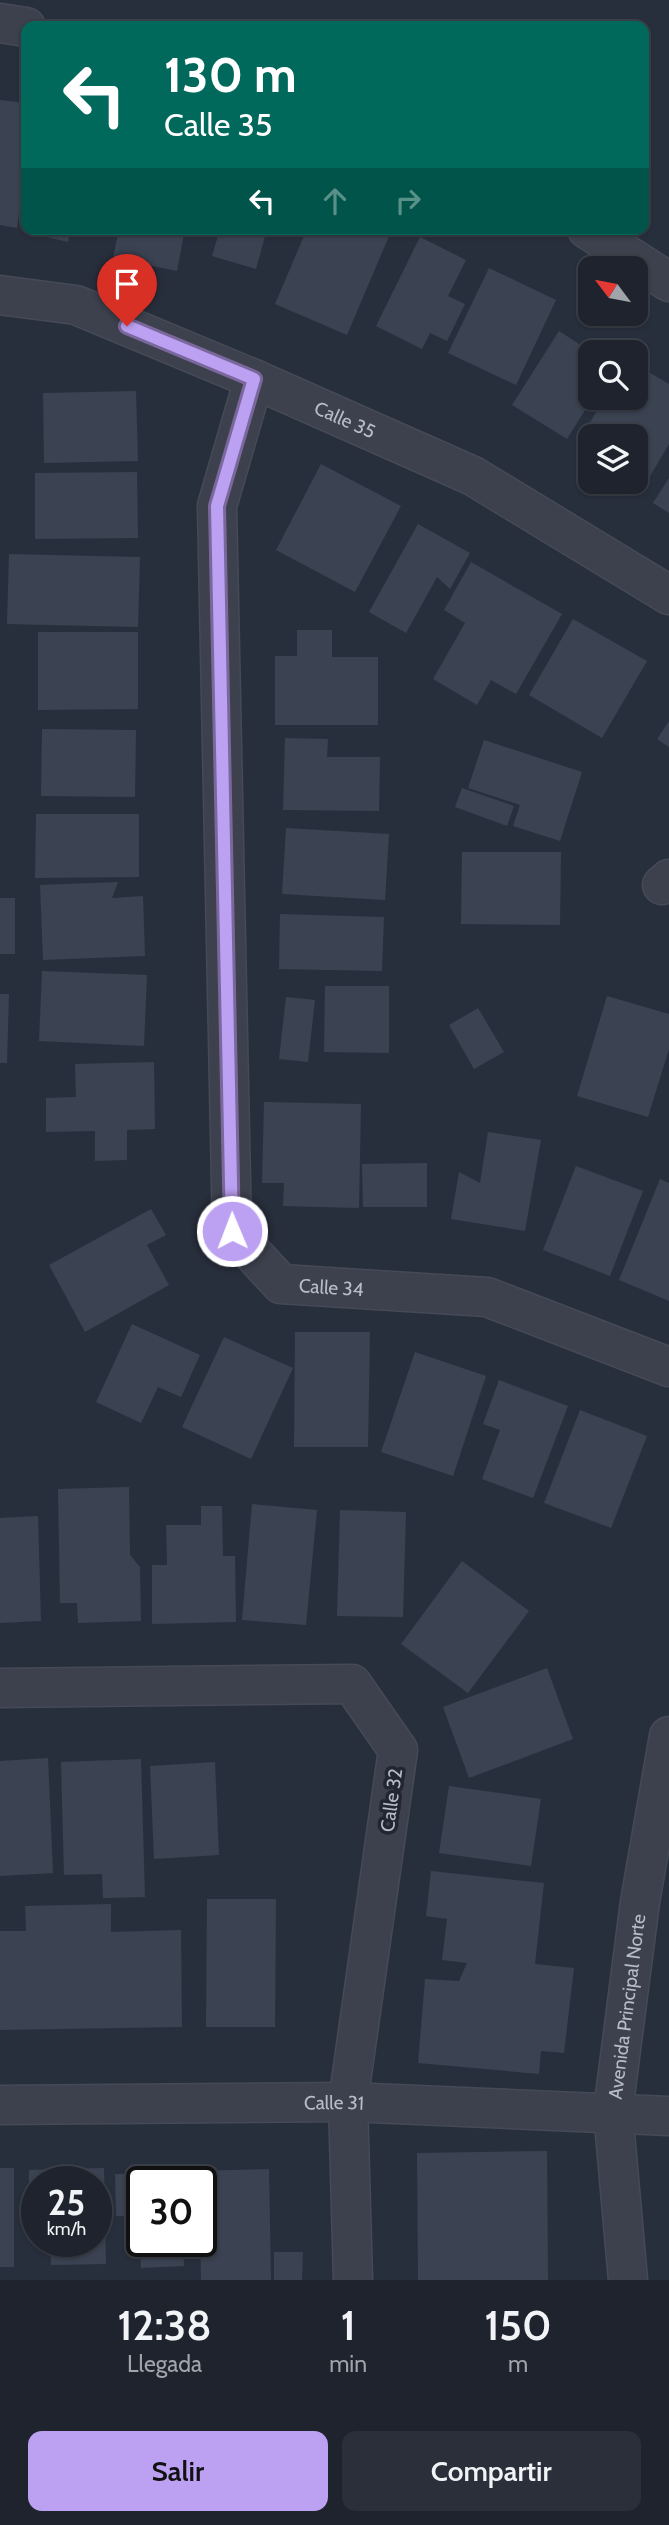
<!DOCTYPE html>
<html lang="es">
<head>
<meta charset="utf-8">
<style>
  body { margin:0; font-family:Cabin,sans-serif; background:#2b2f39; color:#f1f3f6; height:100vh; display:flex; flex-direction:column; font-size:26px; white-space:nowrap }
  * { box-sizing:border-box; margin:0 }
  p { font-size:23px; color:#a1a4aa }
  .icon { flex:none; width:38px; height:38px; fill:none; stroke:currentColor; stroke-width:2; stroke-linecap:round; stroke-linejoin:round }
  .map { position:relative; height:2280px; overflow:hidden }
  .details { display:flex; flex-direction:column; background:#1e232d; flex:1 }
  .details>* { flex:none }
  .banner { position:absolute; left:21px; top:21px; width:628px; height:214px; border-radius:14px; box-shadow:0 2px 5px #0004,0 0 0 2px #3c4049; background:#00695c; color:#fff; overflow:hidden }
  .needle { width:46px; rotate:302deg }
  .controls { position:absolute; left:578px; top:256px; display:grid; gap:14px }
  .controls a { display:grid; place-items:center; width:70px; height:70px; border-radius:14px; background:#1e232d; box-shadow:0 2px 5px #0004,0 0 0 2px #3c4049; font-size:35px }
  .speed { position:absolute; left:21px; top:2166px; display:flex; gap:14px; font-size:35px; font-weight:700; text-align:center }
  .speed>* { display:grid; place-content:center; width:91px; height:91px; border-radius:50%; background:#1e232d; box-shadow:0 2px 5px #0004,0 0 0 2px #3c4049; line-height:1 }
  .speed small { font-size:18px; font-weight:400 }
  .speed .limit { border:4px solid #111; border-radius:10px; background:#fff; color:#111 }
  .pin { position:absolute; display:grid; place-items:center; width:60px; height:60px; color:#fff; margin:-72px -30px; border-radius:50% 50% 50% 0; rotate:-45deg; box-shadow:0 0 7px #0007 }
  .pin .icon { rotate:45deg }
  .me { position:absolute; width:77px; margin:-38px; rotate:359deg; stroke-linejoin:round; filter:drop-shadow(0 0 5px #0008) }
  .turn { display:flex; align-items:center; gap:24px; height:147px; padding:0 28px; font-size:32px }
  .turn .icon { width:91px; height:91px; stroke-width:2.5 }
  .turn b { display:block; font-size:49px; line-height:60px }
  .lanes { display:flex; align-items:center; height:66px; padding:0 28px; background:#0003; justify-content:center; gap:35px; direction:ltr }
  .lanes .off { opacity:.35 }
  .eta { display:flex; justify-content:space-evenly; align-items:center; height:119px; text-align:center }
  .eta b { font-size:42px; font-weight:600; line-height:49px }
  .action { display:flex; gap:14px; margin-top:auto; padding:14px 28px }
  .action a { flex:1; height:80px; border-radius:14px; background:#bca0f2; color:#111; font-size:28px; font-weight:600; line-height:80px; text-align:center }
  .action a+a { background:#2b2f39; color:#f1f3f6 }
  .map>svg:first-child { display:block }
  .building { fill:#3b4252 }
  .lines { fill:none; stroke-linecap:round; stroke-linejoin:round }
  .minor-casing { stroke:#454a56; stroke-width:41 }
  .minor { stroke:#3c414d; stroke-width:38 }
  .route-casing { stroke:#7a689d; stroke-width:18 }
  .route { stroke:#bca0f2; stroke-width:12 }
  .labels { text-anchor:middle; stroke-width:7; stroke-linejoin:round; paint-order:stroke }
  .street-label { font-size:19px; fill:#b8bcc8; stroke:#212632 }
</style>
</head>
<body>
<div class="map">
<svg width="669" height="2280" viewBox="0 0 669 2280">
  <rect width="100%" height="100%" fill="#282f3c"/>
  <g class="building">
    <polygon points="0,100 26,103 26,159 17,228 0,225"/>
    <polygon points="34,229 71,229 68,242 33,234"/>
    <polygon points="87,229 111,229 109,235"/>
    <polygon points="119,229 185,229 177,271 113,258"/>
    <polygon points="220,229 267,229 256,269 212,256"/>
    <polygon points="307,229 392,229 347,335 275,304"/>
    <polygon points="420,237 466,260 448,296 465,304 447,341 430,333 422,349 376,326"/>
    <polygon points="489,268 556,300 516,385 448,353"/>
    <polygon points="559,331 590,351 590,397 593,397 567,439 512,405"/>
    <polygon points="635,364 669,384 669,444 646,483 635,477 635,436 590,436 590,450 578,443 605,397 635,397"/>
    <polygon points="136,391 138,461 44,463 43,393"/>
    <polygon points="321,464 401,506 355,592 276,550"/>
    <polygon points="137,472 138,538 35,539 35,473"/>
    <polygon points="669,478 669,513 653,503"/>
    <polygon points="418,524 470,553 450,589 437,577 406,633 369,612"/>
    <polygon points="9,554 140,557 138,627 7,624"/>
    <polygon points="471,562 562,614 516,694 491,680 477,705 433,679 465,623 444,610"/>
    <polygon points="573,619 647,661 602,738 529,695"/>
    <polygon points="297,630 332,630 332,657 378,657 378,725 275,725 275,656 297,656"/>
    <polygon points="38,632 138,632 138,709 38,710"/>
    <polygon points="669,721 669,747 657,739"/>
    <polygon points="42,729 136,730 135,797 41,796"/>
    <polygon points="285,738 328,739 327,757 380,757 379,811 283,810"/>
    <polygon points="484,740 582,772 560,841 513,826 520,805 468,788"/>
    <polygon points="462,788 514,806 507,826 455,807"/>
    <polygon points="36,814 139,814 139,877 35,878"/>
    <polygon points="286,828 389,834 385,900 282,894"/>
    <polygon points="462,852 561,852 560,925 461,924"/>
    <polygon points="118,882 112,898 143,896 145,956 43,960 40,885"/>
    <rect x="0" y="898" width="15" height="56"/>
    <polygon points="280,914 384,917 382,971 279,969"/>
    <polygon points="42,971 147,975 144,1046 39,1041"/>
    <polygon points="325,986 389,986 389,1053 324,1052"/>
    <polygon points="0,994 9,994 7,1063 0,1063"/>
    <polygon points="607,996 669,1014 669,1049 648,1117 577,1096"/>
    <polygon points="286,997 315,1000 308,1062 279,1059"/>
    <polygon points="478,1008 504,1052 474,1069 449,1025"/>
    <polygon points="154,1062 155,1129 127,1130 127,1160 95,1161 95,1131 46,1132 46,1098 76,1097 75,1064"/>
    <polygon points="264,1102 361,1104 359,1208 283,1206 284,1183 262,1183"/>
    <polygon points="488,1132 541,1140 525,1231 451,1219 459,1172 480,1183"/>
    <polygon points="427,1163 427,1207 363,1207 362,1164"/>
    <polygon points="576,1166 643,1191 610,1276 543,1250"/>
    <polygon points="660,1179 669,1183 669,1301 619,1280"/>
    <polygon points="151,1209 166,1235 147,1245 169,1285 85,1332 49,1265"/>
    <polygon points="132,1324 200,1355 181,1397 158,1387 141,1423 96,1402"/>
    <polygon points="295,1332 370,1332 368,1447 294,1447"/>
    <polygon points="224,1337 293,1368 251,1459 182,1427"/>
    <polygon points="415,1352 486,1376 453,1476 381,1452"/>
    <polygon points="499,1380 568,1406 533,1498 482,1479 500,1430 483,1424"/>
    <polygon points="580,1410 647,1436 611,1528 544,1503"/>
    <polygon points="129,1487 130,1555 140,1567 141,1621 78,1623 77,1603 60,1603 58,1489"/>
    <polygon points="252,1504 317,1510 306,1625 242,1620"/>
    <polygon points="201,1506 222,1506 223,1556 235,1556 236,1622 152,1624 152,1565 167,1565 166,1525 201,1525"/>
    <polygon points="340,1510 406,1512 403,1617 337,1616"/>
    <polygon points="38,1516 41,1621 0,1623 0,1518"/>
    <polygon points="462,1561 529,1611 468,1693 401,1644"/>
    <polygon points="547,1668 573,1739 469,1778 443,1707"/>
    <polygon points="48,1758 53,1873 0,1876 0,1761"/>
    <polygon points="141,1759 145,1897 103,1898 102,1874 64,1875 61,1762"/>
    <polygon points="215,1762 219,1855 154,1859 150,1766"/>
    <polygon points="449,1786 541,1799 531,1866 439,1853"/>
    <polygon points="431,1871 544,1883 535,1964 574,1968 564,2053 541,2051 539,2074 418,2063 425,1979 459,1981 467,1963 442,1960 447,1919 426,1916"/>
    <polygon points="207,1899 276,1899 275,2027 206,2027"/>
    <polygon points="111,1904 111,1932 181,1930 182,2027 0,2030 0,1931 26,1931 25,1906"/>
    <polygon points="547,2151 548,2280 418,2280 417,2153"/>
    <rect x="0" y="2168" width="14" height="99"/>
    <polygon points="104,2168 106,2264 51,2265 50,2242 96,2242 96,2182 37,2182 37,2215 29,2215 29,2170"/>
    <polygon points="269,2169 271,2280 201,2280 199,2171"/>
    <polygon points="182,2173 182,2182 142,2182 142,2216 116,2216 115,2174"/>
    <polygon points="140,2242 183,2242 184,2266 141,2268"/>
    <polygon points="274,2252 303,2252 302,2280 274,2280"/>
  </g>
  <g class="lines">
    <defs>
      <g id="minor">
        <polyline points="0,23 26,27"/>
        <polyline points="587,229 669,282"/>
        <path id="s1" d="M 0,295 L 76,305 L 254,379 L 473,476 L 669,595"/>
        <path id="s2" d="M 254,379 L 217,506 L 232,1231 L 281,1284 L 487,1297 L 669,1367"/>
        <polyline points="662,885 669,879"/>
        <polyline points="0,1688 352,1684 398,1750 348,2102 353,2280"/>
        <path id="s3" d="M 0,2105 L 348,2102 L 669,2116"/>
        <path id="s4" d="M 628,2280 L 613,2111 L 640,1902 L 669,1736"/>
      </g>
    </defs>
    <use href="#minor" class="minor-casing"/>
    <use href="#minor" class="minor"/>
  </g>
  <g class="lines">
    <defs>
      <polyline id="route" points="127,326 254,379 217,506 232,1231"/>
    </defs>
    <use href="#route" class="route-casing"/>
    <use href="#route" class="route"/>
  </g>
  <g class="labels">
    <g class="street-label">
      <text dy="7" stroke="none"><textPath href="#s1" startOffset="369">Calle 35</textPath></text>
      <text dy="7" stroke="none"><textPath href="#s2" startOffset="980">Calle 34</textPath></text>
      <text transform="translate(391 1800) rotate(-82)" y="7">Calle 32</text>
      <text dy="7" stroke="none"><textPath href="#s4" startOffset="275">Avenida Principal Norte</textPath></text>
      <text dy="7" stroke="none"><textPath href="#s3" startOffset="334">Calle 31</textPath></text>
    </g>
  </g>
</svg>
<div class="controls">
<a><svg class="needle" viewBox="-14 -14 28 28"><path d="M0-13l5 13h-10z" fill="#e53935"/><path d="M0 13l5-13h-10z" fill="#a1a4aa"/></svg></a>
<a><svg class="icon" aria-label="search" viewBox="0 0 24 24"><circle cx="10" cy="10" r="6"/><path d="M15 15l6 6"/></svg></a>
<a><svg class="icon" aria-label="layers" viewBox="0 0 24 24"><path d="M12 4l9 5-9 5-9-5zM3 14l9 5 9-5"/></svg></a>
</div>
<div class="speed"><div>25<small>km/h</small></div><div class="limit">30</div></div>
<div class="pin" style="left:127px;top:326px;background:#d93025"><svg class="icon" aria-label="arrive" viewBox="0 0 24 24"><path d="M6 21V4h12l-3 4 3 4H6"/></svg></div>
<svg class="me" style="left:232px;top:1231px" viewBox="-20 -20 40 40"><circle r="17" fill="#bca0f2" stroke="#fff" stroke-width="3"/><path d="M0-11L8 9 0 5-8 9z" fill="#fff"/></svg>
<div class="banner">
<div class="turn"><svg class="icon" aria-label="left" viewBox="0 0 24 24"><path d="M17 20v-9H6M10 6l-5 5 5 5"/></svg><div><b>130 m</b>Calle 35</div></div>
<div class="lanes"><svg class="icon" aria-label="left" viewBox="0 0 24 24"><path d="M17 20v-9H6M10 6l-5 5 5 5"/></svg><svg class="icon off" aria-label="ahead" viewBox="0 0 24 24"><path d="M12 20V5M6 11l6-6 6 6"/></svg><svg class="icon off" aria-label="right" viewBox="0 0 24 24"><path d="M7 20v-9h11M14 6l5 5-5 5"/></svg></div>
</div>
</div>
<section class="details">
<div class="eta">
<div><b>12:38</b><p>Llegada</p></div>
<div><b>1</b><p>min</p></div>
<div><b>150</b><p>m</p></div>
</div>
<div class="action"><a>Salir</a><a>Compartir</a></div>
</section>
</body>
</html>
